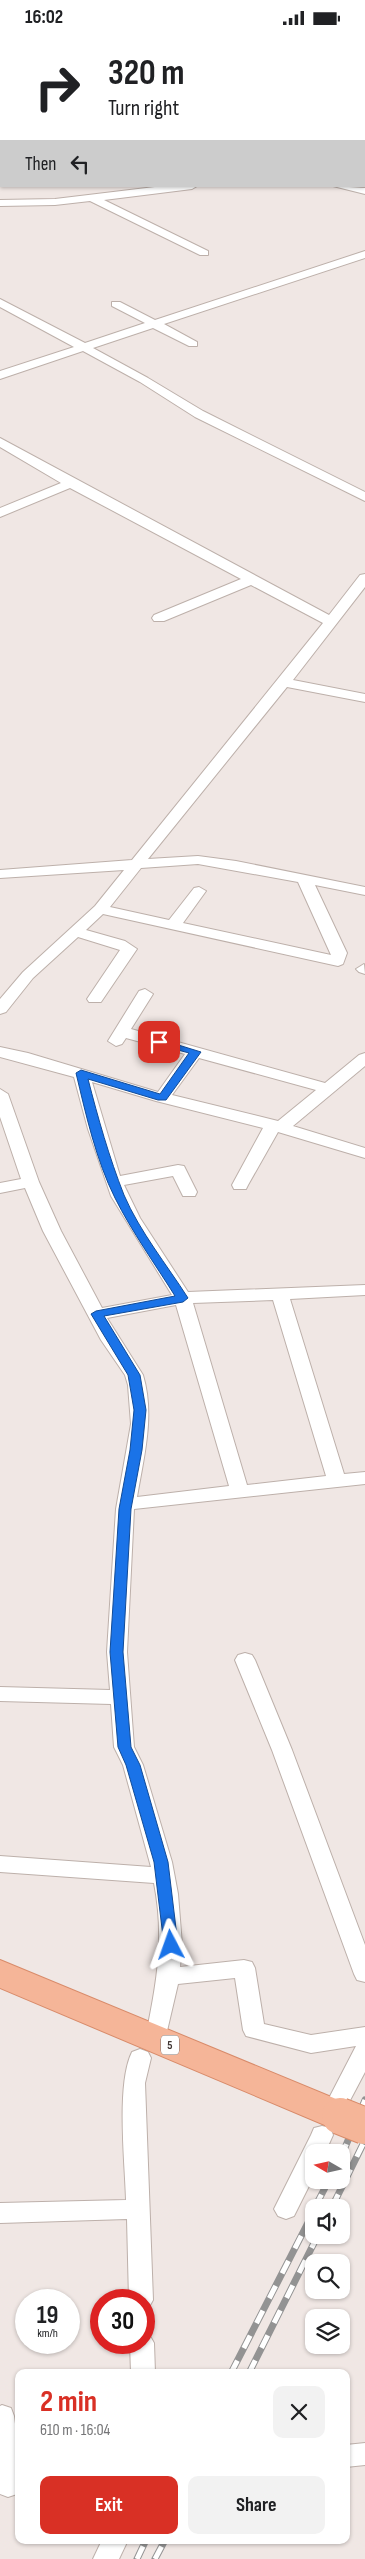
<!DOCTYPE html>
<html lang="en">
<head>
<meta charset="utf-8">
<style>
  body { margin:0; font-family:"Sofia Sans Condensed",sans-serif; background:#f2f2f2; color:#202124; height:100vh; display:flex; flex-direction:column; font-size:19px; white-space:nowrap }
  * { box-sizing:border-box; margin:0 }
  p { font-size:16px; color:#757577 }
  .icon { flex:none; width:28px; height:28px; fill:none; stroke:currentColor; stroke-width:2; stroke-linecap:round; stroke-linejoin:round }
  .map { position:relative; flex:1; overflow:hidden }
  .sheet { position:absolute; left:15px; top:2334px; width:335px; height:175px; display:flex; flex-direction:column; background:#fff; border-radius:10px; box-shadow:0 1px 4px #0004 }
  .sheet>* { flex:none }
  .banner { position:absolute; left:0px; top:0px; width:365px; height:152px; box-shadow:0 1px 4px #0004; background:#fff; color:#202124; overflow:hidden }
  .needle { width:32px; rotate:279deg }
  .controls { position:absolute; left:305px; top:2109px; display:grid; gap:10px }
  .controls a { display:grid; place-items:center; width:45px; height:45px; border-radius:10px; background:#fff; box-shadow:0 1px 4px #0004; font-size:25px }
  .speed { position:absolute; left:15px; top:2254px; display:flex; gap:10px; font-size:25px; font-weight:700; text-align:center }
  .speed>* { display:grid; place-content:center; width:65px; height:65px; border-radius:50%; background:#fff; box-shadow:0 1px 4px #0004; line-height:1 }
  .speed small { font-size:12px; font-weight:400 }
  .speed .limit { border:8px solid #d22; background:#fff; color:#111 }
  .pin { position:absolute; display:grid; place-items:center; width:42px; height:42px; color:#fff; margin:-21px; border-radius:10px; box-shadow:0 2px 8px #0006 }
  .me { position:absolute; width:55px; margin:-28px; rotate:356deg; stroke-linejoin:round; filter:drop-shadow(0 0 4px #0008) }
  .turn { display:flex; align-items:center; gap:18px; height:105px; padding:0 25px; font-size:22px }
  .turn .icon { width:65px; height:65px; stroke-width:2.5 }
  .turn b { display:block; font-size:35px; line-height:42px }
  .then { display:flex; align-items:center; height:48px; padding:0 25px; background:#0003; gap:10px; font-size:19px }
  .round { display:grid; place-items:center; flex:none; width:52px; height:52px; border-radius:10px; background:#f2f2f2 }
  .head { display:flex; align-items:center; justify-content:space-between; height:85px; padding:0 25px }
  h1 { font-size:30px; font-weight:700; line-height:38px; color:#d93025 }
  .cta { display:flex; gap:10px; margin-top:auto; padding:10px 25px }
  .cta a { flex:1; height:58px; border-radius:10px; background:#d93025; color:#fff; font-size:20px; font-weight:700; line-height:58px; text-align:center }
  .cta a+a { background:#f2f2f2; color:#202124 }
  .status { display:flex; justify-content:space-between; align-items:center; height:35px; padding:0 25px; background:#fff; direction:ltr }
  .status svg { height:14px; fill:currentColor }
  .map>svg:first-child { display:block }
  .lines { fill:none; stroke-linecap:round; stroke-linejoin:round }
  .minor-casing { stroke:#bdb0aa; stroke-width:2 }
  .tertiary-casing { stroke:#bdb0aa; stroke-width:3 }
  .primary-casing { stroke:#d88b6a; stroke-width:2 }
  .minor { fill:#fff; fill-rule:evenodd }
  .tertiary { fill:#fff; fill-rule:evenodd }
  .primary { fill:#f5b598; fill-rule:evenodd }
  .rail-casing { stroke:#939393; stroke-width:7 }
  .rail { stroke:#fff; stroke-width:5; stroke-dasharray:14; stroke-linecap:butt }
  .primary-bridge-casing { stroke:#d88b6a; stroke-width:38; stroke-linecap:butt }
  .primary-bridge { stroke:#f5b598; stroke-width:36 }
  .route { fill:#1a73e8; stroke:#114b97 }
  .labels { text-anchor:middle; stroke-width:4.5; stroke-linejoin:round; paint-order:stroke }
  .shield { fill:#fff; stroke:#7a7371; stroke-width:1 }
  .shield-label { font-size:12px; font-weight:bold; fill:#413734 }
</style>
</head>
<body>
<div class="status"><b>16:02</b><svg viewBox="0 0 49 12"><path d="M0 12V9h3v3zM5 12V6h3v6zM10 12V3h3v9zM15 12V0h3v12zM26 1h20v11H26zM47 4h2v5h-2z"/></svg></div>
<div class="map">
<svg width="365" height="2524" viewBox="0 0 365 2524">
  <rect width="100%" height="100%" fill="#f0e7e4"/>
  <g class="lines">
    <defs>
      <g id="minor">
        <polygon points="163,151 197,151 192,154 104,165 208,216 208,220 200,220 90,166 55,170 0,171 0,165 55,164"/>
        <polygon points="333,151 365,153 365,159"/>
        <polygon points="365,216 365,223 164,289 197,307 197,311 189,311 153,293 93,313 148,343 203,376 365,457 365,466 195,382 140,347 83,316 0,344 0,336 74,312 0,272 0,264 85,308 145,288 112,271 112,267 120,267 155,285"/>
        <path d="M 0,403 L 329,580 L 360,540 L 365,539 L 365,552 L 293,645 L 365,659 L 365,667 L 287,652 L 148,824 L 198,821 L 236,826 L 365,852 L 365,860 L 315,850 L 347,918 L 343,929 L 338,931 L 103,879 L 86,895 L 125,906 L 137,914 L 101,967 L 89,967 L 87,964 L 120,915 L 78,902 L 33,943 L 6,977 L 0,979 L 0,964 L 23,937 L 95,871 L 124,835 L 0,843 L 0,835 L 132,825 L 323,588 L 251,550 L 164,586 L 154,586 L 152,583 L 154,580 L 241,544 L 70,453 L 0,482 L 0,473 L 61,448 L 0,412 ZM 198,829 L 298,847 L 331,920 L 183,888 L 206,856 L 199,852 L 194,853 L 169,885 L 110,872 L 141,833 Z"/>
        <polygon points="364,929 365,939 359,937 356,934"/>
        <path d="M 145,954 L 153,959 L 131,994 L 325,1048 L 359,1020 L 365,1018 L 365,1031 L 293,1091 L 365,1113 L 365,1123 L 278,1097 L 248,1150 L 246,1154 L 234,1154 L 232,1150 L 263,1093 L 156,1066 L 92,1047 L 120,1141 L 178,1130 L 184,1131 L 197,1157 L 195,1161 L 183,1161 L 173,1141 L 124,1150 L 140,1183 L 188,1257 L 365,1250 L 365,1260 L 290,1264 L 344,1439 L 365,1437 L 365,1449 L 134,1474 L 127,1617 L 134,1712 L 143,1730 L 172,1827 L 178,1859 L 182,1910 L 180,1932 L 244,1925 L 252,1927 L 255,1933 L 264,1989 L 311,2000 L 365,1992 L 365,2037 L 346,2073 L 338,2076 L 330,2073 L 327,2067 L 356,2011 L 311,2018 L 246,2001 L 243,1995 L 235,1943 L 178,1949 L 167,1996 L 159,1999 L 151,1996 L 148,1990 C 158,1941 164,1898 154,1848 L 0,1837 L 0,1821 L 151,1832 L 123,1730 L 114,1712 L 111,1669 L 0,1666 L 0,1652 L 110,1655 L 107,1617 L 116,1474 L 131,1389 L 128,1350 L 125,1340 L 101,1305 L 43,1196 L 25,1153 L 0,1158 L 0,1148 L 21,1144 L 0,1082 L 0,1054 L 8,1059 L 39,1147 L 61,1196 L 102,1273 L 172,1260 L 111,1161 L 88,1094 L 74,1042 L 0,1022 L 0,1012 L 28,1018 L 158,1057 L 185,1019 L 126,1003 L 122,1009 L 116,1011 L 108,1006 L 139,956 ZM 199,1023 L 316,1055 L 278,1086 L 172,1060 ZM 273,1265 L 326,1441 L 247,1450 L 193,1268 ZM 176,1270 L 229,1451 L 137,1462 C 144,1421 155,1380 143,1340 L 107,1283 Z"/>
        <polygon points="245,1618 252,1620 255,1625 292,1715 365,1910 365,1947 357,1945 354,1939 272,1715 235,1625 238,1620"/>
        <path d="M 140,2014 L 148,2017 L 151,2023 L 145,2048 L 153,2265 L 149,2272 L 144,2274 L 144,2265 L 129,2265 L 127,2184 L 0,2188 L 0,2168 L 126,2165 C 125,2127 116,2049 132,2017 Z"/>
        <polygon points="322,2091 330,2093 333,2100 325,2118 314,2118 314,2141 294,2181 286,2184 278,2181 274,2174 311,2100 314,2093"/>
        <polygon points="144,2298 150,2301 154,2308 155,2338 131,2338 130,2308 144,2308"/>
        <path d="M 2,2370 L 11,2373 L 14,2381 C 16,2400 25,2442 17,2459 L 8,2462 L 0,2459 L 0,2371 Z"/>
        <polygon points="365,2408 365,2430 346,2432 346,2410"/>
        <polygon points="102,2505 128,2505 119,2524 93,2524"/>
      </g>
      <g id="tertiary">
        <polygon points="149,0 168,0 168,1 150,1"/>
        <rect x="364" y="48" width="1" height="8"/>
      </g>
      <polygon id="primary" points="0,1925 353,2071 358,2081 353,2091 340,2095 327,2091 0,1953"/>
    </defs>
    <use href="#minor" class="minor-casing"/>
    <use href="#tertiary" class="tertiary-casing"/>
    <use href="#primary" class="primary-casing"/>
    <use href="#minor" class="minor"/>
    <use href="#tertiary" class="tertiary"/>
    <use href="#primary" class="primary"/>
    <defs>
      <g id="rail">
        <polyline points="341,2122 365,2065"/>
        <polyline points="315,2172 329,2145"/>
        <polyline points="332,2172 365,2105"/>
        <polyline points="231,2338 314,2176"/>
        <polyline points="249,2338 318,2200"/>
        <polyline points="137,2524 146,2505"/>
        <polyline points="155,2524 165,2505"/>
      </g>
    </defs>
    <use href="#rail" class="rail-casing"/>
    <use href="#rail" class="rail"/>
    <defs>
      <polyline id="primary-bridge" points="340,2081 365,2091"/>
    </defs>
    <use href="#primary-bridge" class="primary-bridge-casing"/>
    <use href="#primary-bridge" class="primary-bridge"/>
  </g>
  <path class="route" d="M 159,1004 L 201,1017 L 166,1065 L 158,1065 L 88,1044 C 98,1083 109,1122 124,1160 C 140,1197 167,1230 188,1263 L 183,1267 L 104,1281 L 140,1340 L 146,1375 L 142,1415 L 131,1474 L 123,1617 L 131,1712 L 140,1730 L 168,1827 L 178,1910 L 171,1915 L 164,1910 L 154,1827 L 126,1730 L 118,1712 L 110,1617 L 119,1474 L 130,1415 L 134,1375 L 128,1340 L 91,1279 L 96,1276 L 175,1261 C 155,1229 132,1197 115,1163 C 96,1125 86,1080 76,1038 L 81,1035 L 160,1059 L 189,1018 L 156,1009 L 154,1007 Z"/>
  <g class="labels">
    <rect class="shield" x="161" y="2000.5" width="18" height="19" rx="4"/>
    <g class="shield-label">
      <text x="170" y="2014">5</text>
    </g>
  </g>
</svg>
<div class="controls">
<a><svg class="needle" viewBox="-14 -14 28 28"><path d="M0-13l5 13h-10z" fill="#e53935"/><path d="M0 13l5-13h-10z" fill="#757577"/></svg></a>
<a><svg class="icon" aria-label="sound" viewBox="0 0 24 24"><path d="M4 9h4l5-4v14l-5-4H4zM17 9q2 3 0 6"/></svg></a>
<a><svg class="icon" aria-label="search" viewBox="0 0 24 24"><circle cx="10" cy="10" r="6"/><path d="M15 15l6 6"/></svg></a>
<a><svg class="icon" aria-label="layers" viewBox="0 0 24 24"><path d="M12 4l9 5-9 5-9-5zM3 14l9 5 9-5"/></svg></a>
</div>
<div class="speed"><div>19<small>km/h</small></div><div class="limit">30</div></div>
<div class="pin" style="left:159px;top:1007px;background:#d93025"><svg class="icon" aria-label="arrive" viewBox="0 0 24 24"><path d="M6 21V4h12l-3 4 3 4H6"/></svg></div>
<svg class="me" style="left:171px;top:1910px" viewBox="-20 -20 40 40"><path d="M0-17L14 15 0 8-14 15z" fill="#1a73e8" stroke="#fff" stroke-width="4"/></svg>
<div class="banner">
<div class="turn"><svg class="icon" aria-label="right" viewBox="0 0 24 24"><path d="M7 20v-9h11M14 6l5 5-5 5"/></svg><div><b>320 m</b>Turn right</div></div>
<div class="then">Then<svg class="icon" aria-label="left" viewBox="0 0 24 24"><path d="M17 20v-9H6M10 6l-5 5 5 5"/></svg></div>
</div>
<section class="sheet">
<div class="head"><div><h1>2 min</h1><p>610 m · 16:04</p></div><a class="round"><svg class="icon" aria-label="close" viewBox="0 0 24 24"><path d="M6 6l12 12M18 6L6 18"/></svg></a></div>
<div class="cta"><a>Exit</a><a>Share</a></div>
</section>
</div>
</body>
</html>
